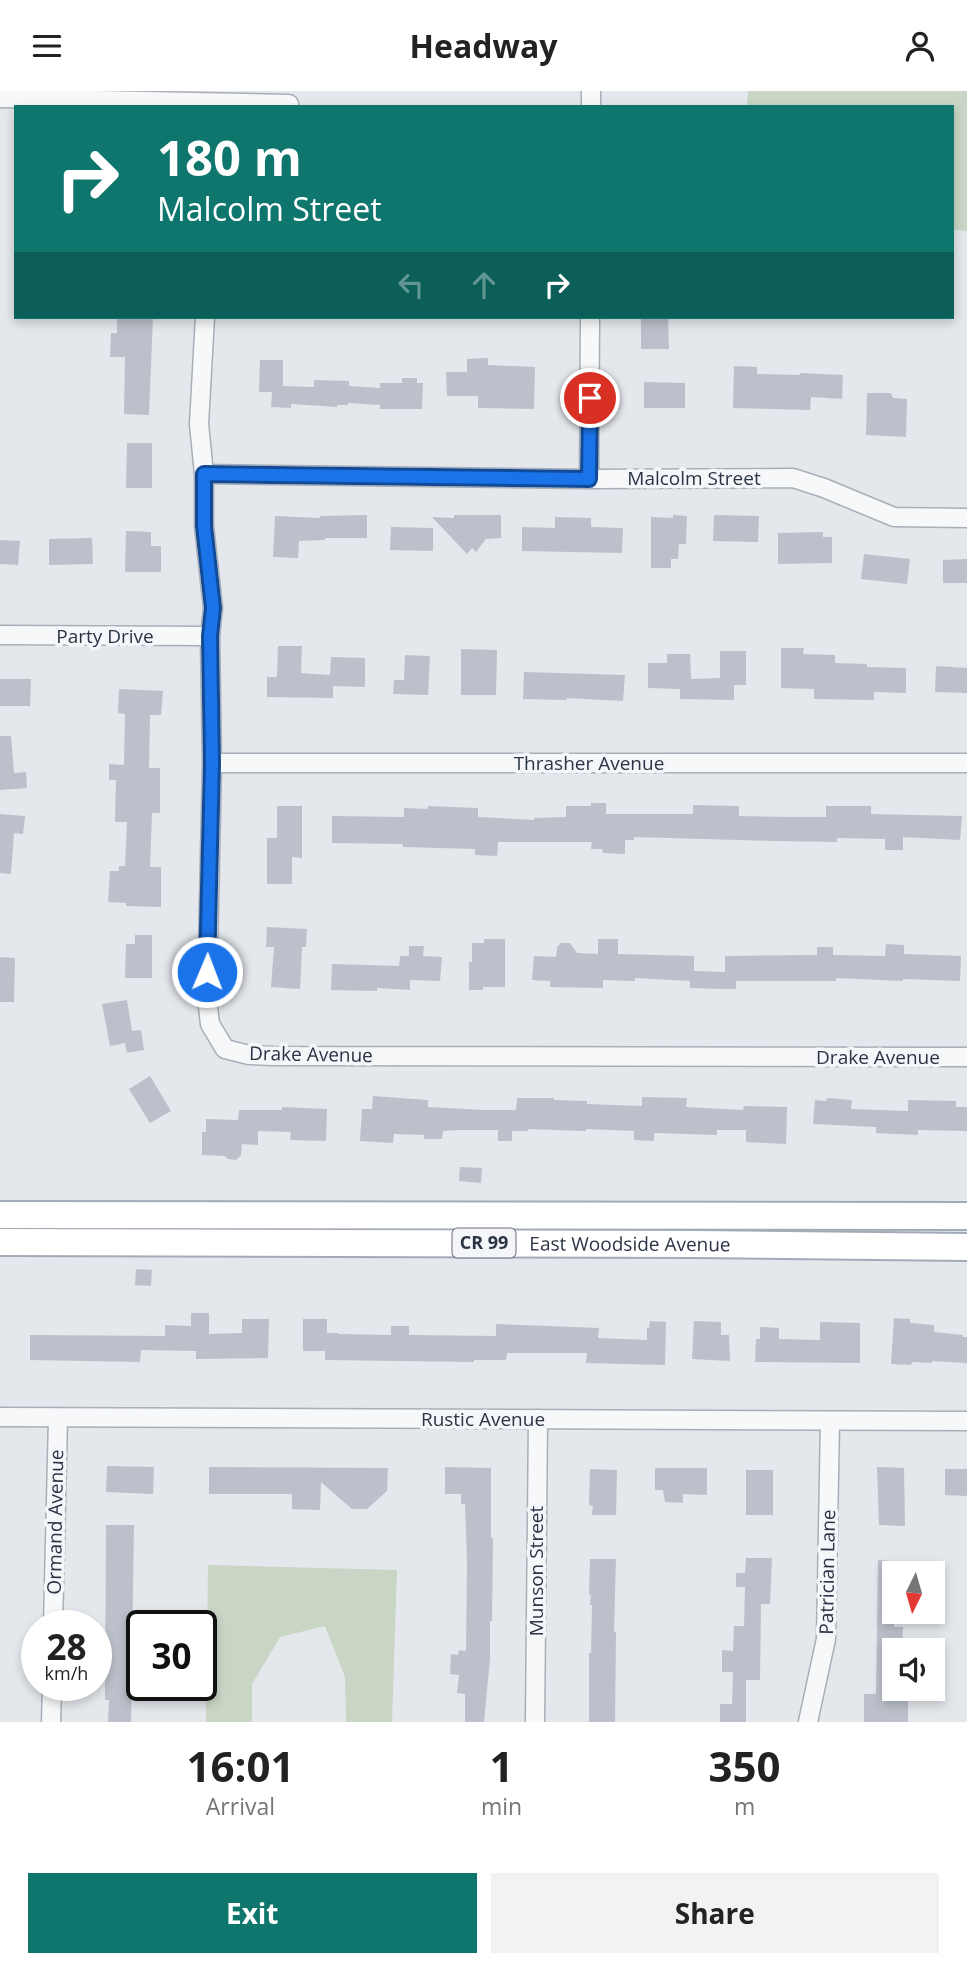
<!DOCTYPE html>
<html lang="en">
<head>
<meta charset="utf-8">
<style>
  body { margin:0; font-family:"Open Sans",sans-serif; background:#f2f2f2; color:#222; height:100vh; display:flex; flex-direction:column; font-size:26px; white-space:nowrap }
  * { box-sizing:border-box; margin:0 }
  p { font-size:23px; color:#767676 }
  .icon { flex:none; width:38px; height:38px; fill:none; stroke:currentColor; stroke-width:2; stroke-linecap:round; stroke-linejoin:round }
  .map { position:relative; height:1631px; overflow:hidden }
  .drawer { display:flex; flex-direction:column; background:#fff; flex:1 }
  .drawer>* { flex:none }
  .top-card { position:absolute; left:14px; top:14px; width:940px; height:214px; border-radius:0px; box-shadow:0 4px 10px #0003; background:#0f766e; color:#fff; overflow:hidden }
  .needle { width:46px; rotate:185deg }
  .fabs { position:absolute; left:882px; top:1470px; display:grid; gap:14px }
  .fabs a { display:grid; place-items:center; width:63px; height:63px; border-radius:0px; background:#fff; box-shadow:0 4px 10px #0003; font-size:35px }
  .speed { position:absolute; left:21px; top:1519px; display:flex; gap:14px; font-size:35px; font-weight:700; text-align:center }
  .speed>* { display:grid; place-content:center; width:91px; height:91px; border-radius:50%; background:#fff; box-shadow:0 4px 10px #0003; line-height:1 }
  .speed small { font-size:18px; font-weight:400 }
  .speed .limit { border:4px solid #111; border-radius:10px; background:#fff; color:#111 }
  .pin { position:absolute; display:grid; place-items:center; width:60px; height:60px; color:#fff; margin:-30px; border:4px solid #fff; border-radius:50%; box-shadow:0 2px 7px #0007 }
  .me { position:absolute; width:77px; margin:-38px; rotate:1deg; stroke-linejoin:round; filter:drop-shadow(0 0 5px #0008) }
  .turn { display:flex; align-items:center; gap:24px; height:147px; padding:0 28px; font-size:32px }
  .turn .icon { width:91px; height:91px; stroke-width:2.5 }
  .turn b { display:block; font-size:49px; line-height:60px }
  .lanes { display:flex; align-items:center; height:66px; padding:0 28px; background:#0003; justify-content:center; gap:35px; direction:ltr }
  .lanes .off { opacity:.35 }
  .eta { display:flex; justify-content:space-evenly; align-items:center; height:119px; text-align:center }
  .eta b { font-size:42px; font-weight:700; line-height:49px }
  .action { display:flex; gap:14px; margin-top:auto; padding:14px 28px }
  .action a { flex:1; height:80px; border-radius:0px; background:#0f766e; color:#fff; font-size:28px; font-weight:700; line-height:80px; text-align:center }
  .action a+a { background:#f2f2f2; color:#222 }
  header { display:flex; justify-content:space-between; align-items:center; height:91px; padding:0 28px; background:#fff; font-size:32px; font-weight:700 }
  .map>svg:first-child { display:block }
  .green { fill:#c9d6c5 }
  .building { fill:#bbc0ca }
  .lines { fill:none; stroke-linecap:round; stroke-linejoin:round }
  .street-casing { stroke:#a9aeb7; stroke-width:21 }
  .primary-casing { stroke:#a3abb8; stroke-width:30 }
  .street { stroke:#f7f8fa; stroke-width:18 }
  .primary { stroke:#fff; stroke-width:26 }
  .route-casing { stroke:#114b97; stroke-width:18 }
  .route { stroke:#1a73e8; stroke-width:12 }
  .labels { text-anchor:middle; stroke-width:7; stroke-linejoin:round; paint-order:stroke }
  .shield { fill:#f4f6f9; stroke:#676e7b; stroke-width:2 }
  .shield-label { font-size:18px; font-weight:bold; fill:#2b3445 }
  .street-label { font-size:19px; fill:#2b3445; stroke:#f4f6f9 }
</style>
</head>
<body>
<header><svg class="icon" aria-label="menu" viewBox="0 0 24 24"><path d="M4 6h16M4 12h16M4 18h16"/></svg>Headway<svg class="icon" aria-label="person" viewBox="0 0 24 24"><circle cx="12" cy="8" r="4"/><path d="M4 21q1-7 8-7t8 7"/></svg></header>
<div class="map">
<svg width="967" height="1631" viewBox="0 0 967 1631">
  <rect width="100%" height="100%" fill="#e4e7ec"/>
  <g class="green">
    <polygon points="748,0 967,0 967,140 952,139 952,16 747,16"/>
    <polygon points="208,1474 397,1479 392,1631 346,1631 345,1586 325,1535 280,1546 252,1593 252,1631 206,1631"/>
  </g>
  <g class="building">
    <polygon points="117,226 153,226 149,324 124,323 125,266 110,266 111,242 117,242"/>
    <polygon points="641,226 668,226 669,258 641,258"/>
    <polygon points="488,267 488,274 535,276 534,318 478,317 478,305 447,305 446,281 467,281 467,268"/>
    <polygon points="260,269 283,269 283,295 314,296 314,289 349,290 349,295 380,297 380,292 402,292 402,287 417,287 417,292 423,292 422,318 380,318 380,314 348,312 348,314 337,314 337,316 291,313 291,317 271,316 272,301 259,301"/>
    <polygon points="734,275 757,276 757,283 800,284 800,282 843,284 842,308 811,306 810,319 733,317"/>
    <polygon points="644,291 685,292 685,317 644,317"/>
    <polygon points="867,302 891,302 893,307 907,308 906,346 866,344"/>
    <polygon points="127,352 152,352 152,397 126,397"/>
    <polygon points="367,424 367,447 325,447 325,449 299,450 298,467 273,466 275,425 320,427 320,425"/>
    <polygon points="454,424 501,424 501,447 486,448 476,461 472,457 467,463 432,426 454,427"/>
    <polygon points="673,424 687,425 686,453 679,453 678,468 671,468 671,477 651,477 651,426 673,427"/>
    <polygon points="714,424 759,425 758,451 713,450"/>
    <polygon points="555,426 591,427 591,436 623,437 622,462 522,460 522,436 555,437"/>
    <polygon points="391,436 433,437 433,460 390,459"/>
    <polygon points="126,440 151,441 151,455 161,455 161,481 125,481"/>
    <polygon points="823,441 823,446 832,446 832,472 778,473 778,442"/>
    <polygon points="92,447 93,473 49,474 49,448"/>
    <polygon points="0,449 20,450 18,474 0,473"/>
    <polygon points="864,463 910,468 907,493 861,488"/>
    <polygon points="967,468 967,492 943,492 943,469"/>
    <polygon points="278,555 302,555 301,582 330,584 331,566 365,567 365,596 333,595 333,607 267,606 267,586 277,586"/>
    <polygon points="781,557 804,557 803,563 835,564 835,572 867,573 867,576 906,577 906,602 874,601 874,609 814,608 814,598 781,597"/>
    <polygon points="461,558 497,559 496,604 461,604"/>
    <polygon points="720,560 746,560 746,594 734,594 734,609 680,608 680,598 648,597 648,572 667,572 667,563 690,563 691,588 720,587"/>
    <polygon points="405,564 430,565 428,604 393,603 394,589 404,589"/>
    <polygon points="936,575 967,577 967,602 935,601"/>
    <polygon points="524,581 625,584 623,610 567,607 567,609 523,608"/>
    <polygon points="0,588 31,588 30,615 0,615"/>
    <polygon points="119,598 163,600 161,624 150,624 149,677 160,677 160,722 152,722 150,776 161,776 161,816 126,815 126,812 108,811 110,780 119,780 119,775 125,775 127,731 115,731 116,689 109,689 109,673 124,674 125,623 118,622"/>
    <polygon points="0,645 11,645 14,682 26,681 27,697 0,699"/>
    <polygon points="591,712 606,712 606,723 693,723 693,714 739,715 739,725 793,726 826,726 826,715 871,715 871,723 962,725 960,749 903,746 903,759 885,759 885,748 837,747 837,751 776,750 634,746 634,749 625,749 625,763 603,762 602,758 591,758 592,751 498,751 497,765 475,764 475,758 403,756 403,753 332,752 332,725 404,726 404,717 427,718 428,715 478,717 478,726 534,729 534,727 566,726 566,715 591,715"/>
    <polygon points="277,715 302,715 302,767 292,766 292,793 267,793 267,747 277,747"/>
    <polygon points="0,723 25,725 23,743 14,742 11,783 0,782"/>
    <polygon points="267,836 307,838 306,856 302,856 300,898 271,896 274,856 266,856"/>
    <polygon points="135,844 152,844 152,887 125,887 126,853 135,853"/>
    <polygon points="484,848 505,848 505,896 483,896 483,899 469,899 469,871 472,871 472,852 484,852"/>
    <polygon points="598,848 618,848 618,863 694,865 694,880 725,881 725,865 817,864 817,856 833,856 833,864 885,865 886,853 904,854 904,863 961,865 960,890 903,888 903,890 836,887 836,890 736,890 736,898 724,898 690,897 690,890 635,887 635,890 603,889 603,897 550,896 550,890 532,889 534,865 556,866 557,856 561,852 570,852 577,862 598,863"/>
    <polygon points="409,855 424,855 423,865 442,866 440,890 410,889 410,899 377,897 377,900 331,899 332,873 399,875 400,865 409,865"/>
    <polygon points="0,866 15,867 14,911 0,911"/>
    <polygon points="127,909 132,940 141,939 144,959 127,962 125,952 110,955 102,913"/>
    <polygon points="150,985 171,1020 150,1032 129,998"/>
    <polygon points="373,1005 428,1009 428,1016 484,1019 516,1019 517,1007 554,1007 554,1009 587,1010 587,1013 642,1015 642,1006 687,1007 686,1016 743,1019 744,1015 787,1016 786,1053 746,1051 746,1039 717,1039 717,1044 654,1042 654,1050 634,1049 634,1040 586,1038 586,1040 528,1038 528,1040 512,1040 512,1050 498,1050 498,1039 459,1039 443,1040 442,1048 424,1048 424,1044 394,1043 393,1052 360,1050 362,1018 372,1018"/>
    <polygon points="827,1007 852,1009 851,1018 908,1020 908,1009 956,1010 956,1016 967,1016 967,1040 918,1039 918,1044 876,1042 876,1036 813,1033 815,1009 826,1010"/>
    <polygon points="282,1016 327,1018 326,1050 290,1049 291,1041 258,1040 258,1054 242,1053 241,1064 236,1069 228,1068 225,1065 202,1064 202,1041 206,1041 206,1028 238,1029 239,1019 282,1019"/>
    <polygon points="460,1076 482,1077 481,1092 459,1090"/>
    <polygon points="136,1178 152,1179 151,1195 135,1194"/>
    <polygon points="191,1222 209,1222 209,1243 242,1242 242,1228 269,1228 268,1267 196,1268 196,1260 141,1259 140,1271 30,1269 30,1244 165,1245 165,1234 191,1235"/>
    <polygon points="894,1227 910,1228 910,1232 934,1234 934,1241 963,1244 963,1246 967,1246 967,1272 932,1270 932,1272 912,1271 911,1274 891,1273"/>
    <polygon points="303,1228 327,1228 327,1242 338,1242 338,1243 391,1244 391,1235 409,1235 409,1244 496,1245 496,1233 599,1237 598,1247 647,1249 647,1237 649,1237 650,1230 666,1231 665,1274 586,1272 587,1262 507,1262 506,1269 474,1269 474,1271 325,1269 325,1260 303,1260"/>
    <polygon points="694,1230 721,1231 721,1244 729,1244 730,1270 692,1268"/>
    <polygon points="820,1231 860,1232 860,1272 755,1271 756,1248 760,1248 760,1236 779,1237 779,1248 820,1249"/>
    <polygon points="107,1375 154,1376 153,1403 106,1401"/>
    <polygon points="209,1376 388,1377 387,1400 367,1418 352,1418 321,1391 320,1419 292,1418 292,1403 209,1403"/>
    <polygon points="445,1376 491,1377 491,1447 493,1447 492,1530 490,1530 490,1568 484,1631 465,1631 465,1603 457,1602 459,1584 450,1583 451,1563 458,1564 459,1559 466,1560 467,1471 465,1413 461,1413 461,1403 445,1403"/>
    <polygon points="877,1376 904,1377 905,1435 879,1434"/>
    <polygon points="655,1377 707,1377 707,1404 683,1403 683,1412 665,1411 663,1399 655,1399"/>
    <polygon points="590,1378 617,1379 616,1424 592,1424 593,1415 589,1414"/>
    <polygon points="945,1378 967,1378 967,1405 945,1404"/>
    <rect x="746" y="1379" width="27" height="45"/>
    <polygon points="106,1434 134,1434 131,1631 108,1631 109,1609 105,1609"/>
    <polygon points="746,1467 772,1467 770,1513 761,1513 760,1589 746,1589 746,1631 720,1631 720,1613 732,1613 733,1581 722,1581 722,1559 733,1560 734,1535 744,1535 745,1496 736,1496 736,1482 745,1482"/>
    <polygon points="590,1468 616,1468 614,1541 616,1541 615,1631 589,1631 589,1562 591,1562 592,1514 590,1514 591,1503 589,1504"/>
    <polygon points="878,1469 894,1470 894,1536 903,1536 902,1559 894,1559 894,1603 908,1602 908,1631 864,1631 864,1603 876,1603"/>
  </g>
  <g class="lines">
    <defs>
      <g id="street">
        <polyline points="0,7 289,13"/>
        <polyline points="591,16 591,0"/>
        <polyline points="205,226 199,333 204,383 204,435 213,517 210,545 212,672 207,907 210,933 225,958 249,964 274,965 967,966"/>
        <polyline points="204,383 589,388 793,387 824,397 894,426 967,427"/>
        <polyline points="589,388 590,226"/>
        <polyline points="0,544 210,545"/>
        <polyline points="212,672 967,672"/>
        <polyline points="0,1326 967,1330"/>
        <polyline points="53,1535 58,1327"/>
        <polyline points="51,1631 52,1594"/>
        <polyline points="535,1631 538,1328"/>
        <polyline points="808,1631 826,1548 830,1330"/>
      </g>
      <g id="primary">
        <polyline points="0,1124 967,1125"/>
        <path id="s1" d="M 0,1151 L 695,1153 L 967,1156"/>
      </g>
    </defs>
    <use href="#street" class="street-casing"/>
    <use href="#primary" class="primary-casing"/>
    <use href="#street" class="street"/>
    <use href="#primary" class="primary"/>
  </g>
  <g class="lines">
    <defs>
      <polyline id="route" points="207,881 212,672 210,545 213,517 204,435 204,383 589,388 590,307"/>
    </defs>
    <use href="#route" class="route-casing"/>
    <use href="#route" class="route"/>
  </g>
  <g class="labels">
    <rect class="shield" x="452.5" y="1137.5" width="63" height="29" rx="5"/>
    <g class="shield-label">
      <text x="484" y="1158">CR 99</text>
    </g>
    <g class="street-label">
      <text x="694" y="394">Malcolm Street</text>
      <text x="105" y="552">Party Drive</text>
      <text x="589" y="679">Thrasher Avenue</text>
      <text transform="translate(311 963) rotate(1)" y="7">Drake Avenue</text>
      <text x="878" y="973">Drake Avenue</text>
      <text dy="7" stroke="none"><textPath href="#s1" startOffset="630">East Woodside Avenue</textPath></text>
      <text x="483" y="1335">Rustic Avenue</text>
      <text transform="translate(55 1431) rotate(-89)" y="7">Ormand Avenue</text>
      <text transform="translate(536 1480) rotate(-90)" y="7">Munson Street</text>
      <text transform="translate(827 1481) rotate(-89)" y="7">Patrician Lane</text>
    </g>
  </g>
</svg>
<div class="fabs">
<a><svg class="needle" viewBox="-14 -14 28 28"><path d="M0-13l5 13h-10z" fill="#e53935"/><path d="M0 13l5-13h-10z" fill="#767676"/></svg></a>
<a><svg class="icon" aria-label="sound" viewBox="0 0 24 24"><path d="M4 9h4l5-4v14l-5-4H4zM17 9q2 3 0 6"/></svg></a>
</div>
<div class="speed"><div>28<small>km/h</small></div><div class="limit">30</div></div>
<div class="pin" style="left:590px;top:307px;background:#d93025"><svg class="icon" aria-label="arrive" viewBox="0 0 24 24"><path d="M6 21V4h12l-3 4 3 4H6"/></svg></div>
<svg class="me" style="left:207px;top:881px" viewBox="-20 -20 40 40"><circle r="17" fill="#1a73e8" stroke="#fff" stroke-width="3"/><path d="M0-11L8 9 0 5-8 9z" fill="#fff"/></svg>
<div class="top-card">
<div class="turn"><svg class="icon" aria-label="right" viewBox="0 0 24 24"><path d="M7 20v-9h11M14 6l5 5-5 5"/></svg><div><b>180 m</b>Malcolm Street</div></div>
<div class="lanes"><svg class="icon off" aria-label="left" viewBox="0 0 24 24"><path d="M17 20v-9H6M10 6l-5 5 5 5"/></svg><svg class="icon off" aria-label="ahead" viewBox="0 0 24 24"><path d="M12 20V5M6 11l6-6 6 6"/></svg><svg class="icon" aria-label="right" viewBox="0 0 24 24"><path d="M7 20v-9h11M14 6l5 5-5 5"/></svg></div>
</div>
</div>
<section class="drawer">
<div class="eta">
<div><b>16:01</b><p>Arrival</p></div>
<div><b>1</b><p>min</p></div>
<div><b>350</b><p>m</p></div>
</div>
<div class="action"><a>Exit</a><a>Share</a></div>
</section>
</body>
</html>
